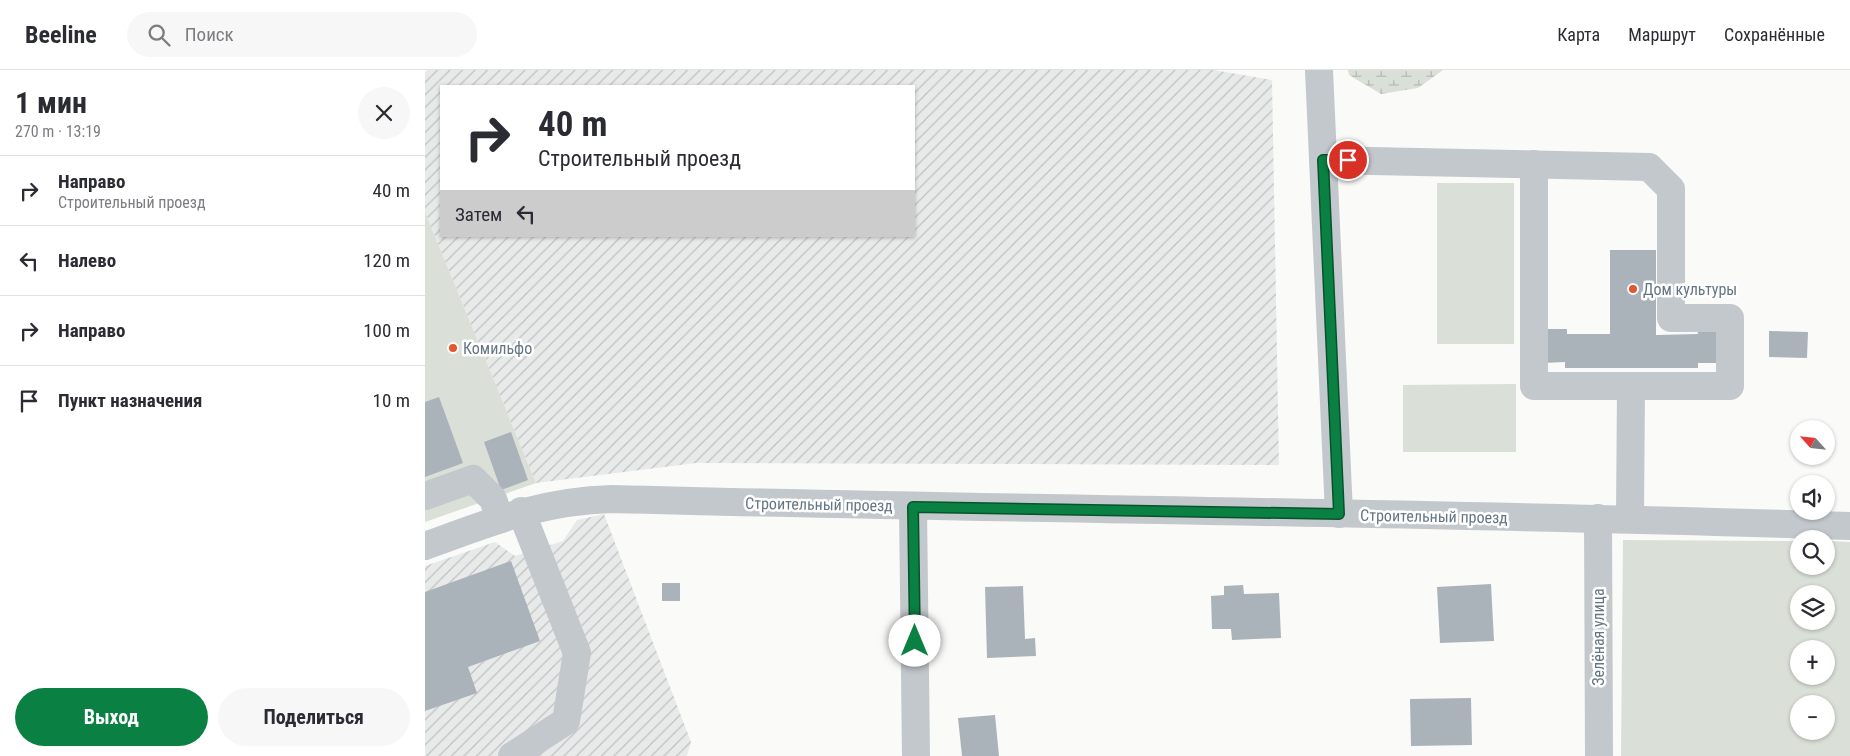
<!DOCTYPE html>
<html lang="ru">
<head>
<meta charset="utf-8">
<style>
  body { margin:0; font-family:"Roboto Condensed",sans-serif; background:#f7f7f7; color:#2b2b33; height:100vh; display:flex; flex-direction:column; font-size:19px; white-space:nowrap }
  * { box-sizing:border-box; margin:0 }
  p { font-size:16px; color:#7c7c81 }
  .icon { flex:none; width:28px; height:28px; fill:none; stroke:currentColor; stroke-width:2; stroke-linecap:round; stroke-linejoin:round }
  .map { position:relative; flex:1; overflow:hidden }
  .side { display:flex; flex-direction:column; background:#fff; width:425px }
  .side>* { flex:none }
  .top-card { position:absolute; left:15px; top:15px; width:475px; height:152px; border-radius:0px; box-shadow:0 1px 4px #0004; background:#fff; color:#2b2b33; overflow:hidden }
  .needle { width:32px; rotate:297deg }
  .controls { position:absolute; left:1365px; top:350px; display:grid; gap:10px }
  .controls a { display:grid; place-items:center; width:45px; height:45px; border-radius:50%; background:#fff; box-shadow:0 1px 4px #0004; font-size:25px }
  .pin { position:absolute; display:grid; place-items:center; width:42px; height:42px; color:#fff; margin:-21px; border:2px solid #fff; border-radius:50%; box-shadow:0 1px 5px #0007 }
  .me { position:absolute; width:55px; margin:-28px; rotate:0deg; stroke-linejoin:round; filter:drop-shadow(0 0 4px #0008) }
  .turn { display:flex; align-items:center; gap:18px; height:105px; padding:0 15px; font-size:22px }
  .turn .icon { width:65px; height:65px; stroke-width:2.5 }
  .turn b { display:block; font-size:35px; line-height:42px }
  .then { display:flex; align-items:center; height:48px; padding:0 15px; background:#0003; gap:10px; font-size:19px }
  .round { display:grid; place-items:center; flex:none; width:52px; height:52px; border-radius:26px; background:#f7f7f7 }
  .overview { display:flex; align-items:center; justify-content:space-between; height:85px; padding:0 15px }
  h1 { font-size:30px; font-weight:700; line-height:38px }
  .action { display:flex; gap:10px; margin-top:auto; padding:10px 15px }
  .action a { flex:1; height:58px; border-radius:30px; background:#0b8043; color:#fff; font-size:20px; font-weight:700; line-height:58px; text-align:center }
  .action a+a { background:#f7f7f7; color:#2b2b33 }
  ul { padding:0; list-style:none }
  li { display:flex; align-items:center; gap:15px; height:70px; padding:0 15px; border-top:1px solid #e1e1e2 }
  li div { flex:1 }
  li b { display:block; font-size:19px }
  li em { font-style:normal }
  header { display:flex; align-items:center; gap:30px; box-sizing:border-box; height:70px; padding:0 25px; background:#fff; border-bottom:1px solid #e1e1e2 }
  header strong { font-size:24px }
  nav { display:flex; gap:28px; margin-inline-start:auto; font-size:18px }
  .search { width:350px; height:45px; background:#f7f7f7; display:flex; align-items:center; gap:12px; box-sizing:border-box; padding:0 18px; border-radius:28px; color:#7c7c81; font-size:19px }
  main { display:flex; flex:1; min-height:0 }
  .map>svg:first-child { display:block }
  .industrial { fill:url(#industrial-furrows); fill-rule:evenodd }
  .grass { fill:#dadfd7; fill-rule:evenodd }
  .wetland { fill:url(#wetland-marsh) }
  .building { fill:#aab3b9 }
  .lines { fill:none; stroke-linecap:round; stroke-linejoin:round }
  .minor { stroke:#c3c8cc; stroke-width:28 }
  .route-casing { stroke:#07532c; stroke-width:12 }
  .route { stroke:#0b8043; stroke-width:9 }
  .poi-dot { fill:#e4572e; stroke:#fff; stroke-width:2 }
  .labels { text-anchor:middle; stroke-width:5; stroke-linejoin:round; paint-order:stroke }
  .poi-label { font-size:16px; fill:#657683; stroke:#fff; text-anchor:start }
  .street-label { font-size:16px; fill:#657683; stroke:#fff }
</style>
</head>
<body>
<header>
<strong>Beeline</strong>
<div class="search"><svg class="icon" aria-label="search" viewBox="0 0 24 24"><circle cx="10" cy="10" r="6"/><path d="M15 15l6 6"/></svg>Поиск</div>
<nav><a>Карта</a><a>Маршрут</a><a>Сохранённые</a></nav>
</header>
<main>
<section class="side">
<div class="overview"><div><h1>1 мин</h1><p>270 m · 13:19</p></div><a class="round"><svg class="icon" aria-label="close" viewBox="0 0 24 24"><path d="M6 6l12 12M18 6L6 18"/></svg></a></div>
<ul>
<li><svg class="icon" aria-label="right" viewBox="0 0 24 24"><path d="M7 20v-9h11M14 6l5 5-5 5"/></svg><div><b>Направо</b><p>Строительный проезд</p></div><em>40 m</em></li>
<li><svg class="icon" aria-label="left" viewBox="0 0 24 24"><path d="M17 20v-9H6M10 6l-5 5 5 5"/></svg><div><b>Налево</b></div><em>120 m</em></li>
<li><svg class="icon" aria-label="right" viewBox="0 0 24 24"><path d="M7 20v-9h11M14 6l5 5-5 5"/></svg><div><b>Направо</b></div><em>100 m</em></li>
<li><svg class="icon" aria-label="arrive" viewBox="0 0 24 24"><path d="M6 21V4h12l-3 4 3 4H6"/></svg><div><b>Пункт назначения</b></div><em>10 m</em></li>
</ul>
<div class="action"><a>Выход</a><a>Поделиться</a></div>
</section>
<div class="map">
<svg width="1425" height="686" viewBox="0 0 1425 686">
  <defs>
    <pattern id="industrial-furrows" width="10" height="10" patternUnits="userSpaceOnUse" patternTransform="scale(1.25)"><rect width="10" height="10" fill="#e8e9e9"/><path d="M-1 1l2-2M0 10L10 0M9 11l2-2" fill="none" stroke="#c0c1c2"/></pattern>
    <pattern id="wetland-marsh" width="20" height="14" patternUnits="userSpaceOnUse" patternTransform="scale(1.25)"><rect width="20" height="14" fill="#dadfd7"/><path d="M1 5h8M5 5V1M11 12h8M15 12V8" fill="none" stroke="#b4b9b4"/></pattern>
  </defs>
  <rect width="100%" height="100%" fill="#fafaf8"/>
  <g class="industrial">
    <path d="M 3,0 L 789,0 L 847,10 L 854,395 L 271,393 L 111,413 L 0,142 L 0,2 ZM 16,16 L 489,16 L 489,166 L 16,166 Z"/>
    <polygon points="179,444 266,672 262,686 0,686 0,496 70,472 90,486 138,471 152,450"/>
  </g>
  <g class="grass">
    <rect x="1012" y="113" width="77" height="161"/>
    <polygon points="0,142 111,413 0,452"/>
    <polygon points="1091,314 1091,382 978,382 978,315"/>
    <path d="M 1198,470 L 1374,471 L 1374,496 L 1401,496 L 1401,471 L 1425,472 L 1425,686 L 1196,686 ZM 1374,524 L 1401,524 L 1401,551 L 1374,551 ZM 1374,579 L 1401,579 L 1401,606 L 1374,606 ZM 1374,634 L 1401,634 L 1401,661 L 1374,661 Z"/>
  </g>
  <polygon class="wetland" points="923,0 1018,0 993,18 956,24 924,5"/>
  <g class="building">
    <polygon points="1185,180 1231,180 1231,265 1273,264 1272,259 1296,259 1296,293 1273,293 1273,298 1140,298 1140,292 1118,293 1118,259 1142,259 1142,264 1185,264"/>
    <polygon points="1344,261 1383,262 1382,288 1344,287"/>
    <polygon points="14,327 38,393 0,407 0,332"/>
    <polygon points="86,362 103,410 76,420 59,372"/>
    <polygon points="86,491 115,571 43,597 52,623 0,641 0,522"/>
    <rect x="237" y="513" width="18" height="18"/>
    <polygon points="1066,514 1069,571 1015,573 1012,517"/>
    <polygon points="818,515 819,524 854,523 856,568 807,570 806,559 787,559 786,526 799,525 799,516"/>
    <polygon points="598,516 600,569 610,568 611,586 562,588 560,517"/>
    <polygon points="1046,628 1047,675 986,676 985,629"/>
    <polygon points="570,645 574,686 537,686 533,648"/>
  </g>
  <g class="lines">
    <g class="minor">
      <polyline points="894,0 914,444"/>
      <polyline points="898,90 1224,97 1246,119 1246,248 1305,248 1305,316 1206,316 1205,448"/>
      <polyline points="1109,94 1109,316 1206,316"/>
      <polyline points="0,426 48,409 68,429 75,449"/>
      <polyline points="488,437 491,686"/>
      <polyline points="1173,448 1174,686"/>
      <path d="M 0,476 C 66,452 116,431 187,429 C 600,440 1013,442 1425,456"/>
      <polyline points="87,686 141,651 152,583 96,441"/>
    </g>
  </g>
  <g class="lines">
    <defs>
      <polyline id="route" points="490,571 488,437 914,444 898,90 923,90"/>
    </defs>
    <use href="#route" class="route-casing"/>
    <use href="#route" class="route"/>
  </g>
  <g class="poi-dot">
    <circle cx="1208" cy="219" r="5"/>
    <circle cx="28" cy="278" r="5"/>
  </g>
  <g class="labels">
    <g class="poi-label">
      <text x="1218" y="225">Дом культуры</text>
      <text x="38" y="284">Комильфо</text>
    </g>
    <g class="street-label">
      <text transform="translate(394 434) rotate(1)" y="6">Строительный проезд</text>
      <text transform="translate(1009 446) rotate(1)" y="6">Строительный проезд</text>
      <text transform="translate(1173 567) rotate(-90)" y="6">Зелёная улица</text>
    </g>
  </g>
</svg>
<div class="controls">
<a><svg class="needle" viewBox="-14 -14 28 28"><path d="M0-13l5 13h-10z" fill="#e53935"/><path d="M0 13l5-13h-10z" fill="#7c7c81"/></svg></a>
<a><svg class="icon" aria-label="sound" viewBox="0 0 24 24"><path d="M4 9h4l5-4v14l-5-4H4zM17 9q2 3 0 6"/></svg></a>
<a><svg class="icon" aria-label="search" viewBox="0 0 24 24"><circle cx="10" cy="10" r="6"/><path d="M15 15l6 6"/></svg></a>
<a><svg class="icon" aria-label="layers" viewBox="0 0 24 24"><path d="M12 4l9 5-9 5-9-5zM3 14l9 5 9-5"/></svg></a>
<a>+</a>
<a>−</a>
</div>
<div class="pin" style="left:923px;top:90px;background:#d93025"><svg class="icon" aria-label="arrive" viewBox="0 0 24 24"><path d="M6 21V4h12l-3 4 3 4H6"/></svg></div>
<svg class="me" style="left:490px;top:571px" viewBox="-20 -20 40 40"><circle r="19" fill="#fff"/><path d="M0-13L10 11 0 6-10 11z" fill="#0b8043"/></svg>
<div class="top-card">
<div class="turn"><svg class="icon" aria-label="right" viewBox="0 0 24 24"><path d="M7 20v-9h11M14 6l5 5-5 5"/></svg><div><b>40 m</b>Строительный проезд</div></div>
<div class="then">Затем<svg class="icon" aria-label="left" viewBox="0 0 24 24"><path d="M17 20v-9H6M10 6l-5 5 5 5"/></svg></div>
</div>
</div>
</main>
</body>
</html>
